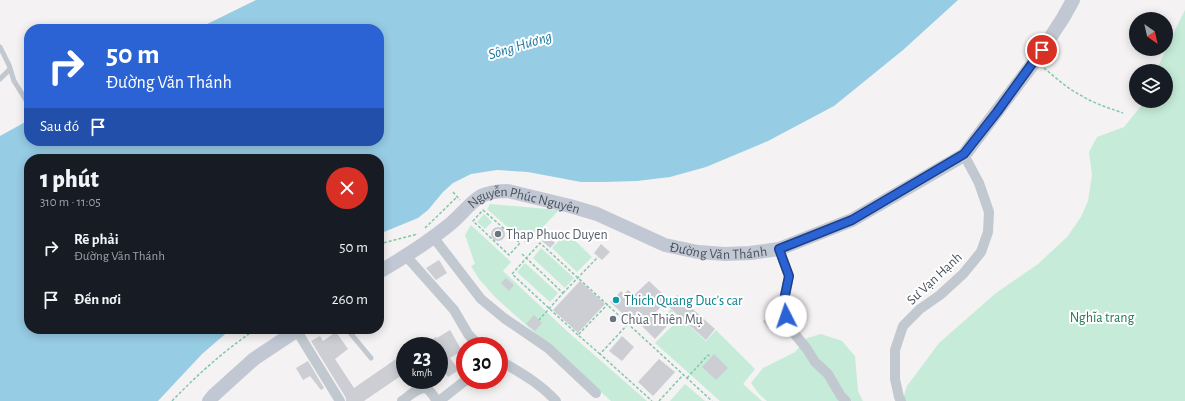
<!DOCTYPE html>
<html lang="vi">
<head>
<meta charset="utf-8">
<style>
  body { margin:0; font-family:"Alegreya Sans",sans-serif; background:#20242c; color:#f1f3f6; height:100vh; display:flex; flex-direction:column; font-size:15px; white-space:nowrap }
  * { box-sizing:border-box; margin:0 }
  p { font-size:13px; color:#9ea1a6 }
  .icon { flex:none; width:22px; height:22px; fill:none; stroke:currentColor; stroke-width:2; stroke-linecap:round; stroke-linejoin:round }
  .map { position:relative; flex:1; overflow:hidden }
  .side { position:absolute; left:24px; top:154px; width:360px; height:180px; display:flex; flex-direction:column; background:#171b24; border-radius:16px; box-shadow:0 2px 10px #0003 }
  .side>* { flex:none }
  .banner { position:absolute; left:24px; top:24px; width:360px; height:122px; border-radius:16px; box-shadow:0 2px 10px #0003; background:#2b63d4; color:#fff; overflow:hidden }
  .needle { width:26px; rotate:146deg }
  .buttons { position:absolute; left:1129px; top:12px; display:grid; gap:8px }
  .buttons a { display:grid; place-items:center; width:44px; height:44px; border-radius:50%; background:#171b24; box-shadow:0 2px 10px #0003; font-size:20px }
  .speed { position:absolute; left:396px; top:337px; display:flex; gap:8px; font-size:20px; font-weight:700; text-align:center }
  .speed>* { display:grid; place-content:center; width:52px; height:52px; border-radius:50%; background:#171b24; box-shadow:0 2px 10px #0003; line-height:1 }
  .speed small { font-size:10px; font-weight:400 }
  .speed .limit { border:6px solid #d22; background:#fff; color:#111 }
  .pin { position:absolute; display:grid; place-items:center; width:34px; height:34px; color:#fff; margin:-17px; border:2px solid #fff; border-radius:50%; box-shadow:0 1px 4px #0007 }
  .me { position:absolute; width:44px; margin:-22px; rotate:356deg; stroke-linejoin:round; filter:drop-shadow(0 0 3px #0008) }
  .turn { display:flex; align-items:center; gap:14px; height:84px; padding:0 16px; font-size:18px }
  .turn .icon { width:52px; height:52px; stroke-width:2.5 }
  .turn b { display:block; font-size:28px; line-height:34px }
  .then { display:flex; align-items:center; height:38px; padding:0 16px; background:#0003; gap:8px; font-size:15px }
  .round { display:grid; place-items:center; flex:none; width:42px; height:42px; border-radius:21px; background:#20242c }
  .headline { display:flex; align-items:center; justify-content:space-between; height:68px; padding:0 16px }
  h1 { font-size:24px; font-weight:800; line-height:30px }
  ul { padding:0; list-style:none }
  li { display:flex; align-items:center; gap:12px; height:52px; padding:0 16px }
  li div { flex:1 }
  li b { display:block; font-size:15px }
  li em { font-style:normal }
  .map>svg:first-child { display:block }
  .green { fill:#c6ecd9 }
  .water { fill:#97cce5 }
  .building { fill:#ccced4 }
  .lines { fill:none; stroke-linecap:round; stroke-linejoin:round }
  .path { stroke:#81c7ac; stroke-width:1.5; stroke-dasharray:3 2; stroke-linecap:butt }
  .lane { stroke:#c1c8cf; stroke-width:5 }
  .street { stroke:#c1c8cf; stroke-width:10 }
  .secondary { stroke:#c2c8d3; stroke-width:14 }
  .route-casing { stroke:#1c408a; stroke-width:10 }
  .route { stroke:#2b63d4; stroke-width:7 }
  .worship-dot { fill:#6b7280; stroke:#fff; stroke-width:1.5 }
  .culture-dot { fill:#0f9aa8; stroke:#fff; stroke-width:1.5 }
  .labels { text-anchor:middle; stroke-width:4; stroke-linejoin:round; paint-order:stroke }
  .street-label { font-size:14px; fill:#4b535e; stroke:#fff }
  .worship-label { font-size:14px; fill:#5b616d; stroke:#fff; text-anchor:start }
  .culture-label { font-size:14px; fill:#0d838f; stroke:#fff; text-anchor:start }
  .park-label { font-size:14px; fill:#217a57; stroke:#fff }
  .water-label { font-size:15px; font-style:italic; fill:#1a76a1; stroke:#fff }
</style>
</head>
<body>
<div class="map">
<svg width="1185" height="401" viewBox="0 0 1185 401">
  <rect width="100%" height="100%" fill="#f4f2f2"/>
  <g class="green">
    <polygon points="1185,10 1185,401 902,401 907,386 939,343 996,293 1038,264 1067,237 1081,217 1088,201 1092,175 1089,152 1097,137 1124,127 1145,101 1166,101 1166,71 1156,71 1175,30"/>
    <polygon points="490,204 559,210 527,244 487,209"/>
    <polygon points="484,214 492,222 485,229 477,222"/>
    <polygon points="471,225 511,262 503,271 569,333 647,401 611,401 495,297 479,279 471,266 475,264 465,235"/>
    <polygon points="567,233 592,257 577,272 552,248"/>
    <polygon points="541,248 574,278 565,288 533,258"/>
    <polygon points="525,263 558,293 550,302 517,272"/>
    <polygon points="671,309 706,341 716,330 755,369 743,384 762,401 720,401 655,343 673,325 664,316"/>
    <polygon points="821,334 842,341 855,356 858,391 863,401 767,401 759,394 751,383 763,368 795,352 807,338"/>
    <polygon points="685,384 705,401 670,401"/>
  </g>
  <polygon class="water" points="256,0 958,0 903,50 834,106 768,141 706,167 670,177 637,181 603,182 581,182 528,172 497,170 471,174 453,183 443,192 428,210 418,218 379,234 379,159 29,159 29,329 231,329 202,354 158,401 0,401 0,136 29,120 29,141 379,141 379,29 197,29"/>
  <g class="building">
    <circle cx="498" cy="234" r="7"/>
    <polygon points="547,235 555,243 550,248 542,241"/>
    <polygon points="601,244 610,252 602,260 594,253"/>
    <polygon points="439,260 447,273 436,280 426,268"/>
    <polygon points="506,278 514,285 509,291 501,283"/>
    <polygon points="580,281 605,304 578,333 553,310"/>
    <polygon points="649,281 668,299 654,314 667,326 655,339 639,323 636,326 610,302 621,291 624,294 628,290 634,295"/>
    <polygon points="677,295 715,329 706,340 667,305"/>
    <polygon points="776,312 780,320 768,328 763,321"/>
    <polygon points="534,315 542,323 535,331 526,324"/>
    <polygon points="450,330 462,351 450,358 459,370 448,377 443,370 439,373 439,346 422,346 436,337 437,338"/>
    <polygon points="336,332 348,349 335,359 354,388 396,359 405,373 364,401 346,401 346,398 311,341 320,336 323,341"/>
    <polygon points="622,336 634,347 622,361 609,351"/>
    <polygon points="714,354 728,368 716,380 702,367"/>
    <polygon points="659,359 675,372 653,396 638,382"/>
    <polygon points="308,361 324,388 321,390 310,376 303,380 296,368"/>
  </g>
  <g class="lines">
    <g class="path">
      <path d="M 1044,68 C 1056,78 1068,89 1082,96 C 1095,104 1109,108 1123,113"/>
      <polyline points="453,192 460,200"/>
      <polygon points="483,210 520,243 509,255 473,221"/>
      <polyline points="425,228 457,197"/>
      <polyline points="379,244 418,234"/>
      <polyline points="522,254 563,293 539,320"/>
      <polyline points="563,293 598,257"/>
      <polyline points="628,324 600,354 652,401"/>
      <polyline points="578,335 512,274 540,243 712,401"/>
      <polyline points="600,354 578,335 608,304"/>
      <polyline points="687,378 708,355 711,357"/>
      <path d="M 172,401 C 198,374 225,350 256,329"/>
      <polyline points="659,401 683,375"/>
    </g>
    <g class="lane">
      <polyline points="0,47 9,65 14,81 29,105"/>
      <polyline points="0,79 10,69"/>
      <polyline points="347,329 371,358"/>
    </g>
    <g class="street">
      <polyline points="434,238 481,299 504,318 548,348 596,393"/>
      <polyline points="779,249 789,276 783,305 789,327 807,349 815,362 828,374 841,396 846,401"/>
      <polyline points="406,256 454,310 468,334 479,346"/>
      <polyline points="297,331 340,401"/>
      <path d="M 499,360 C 519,372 540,383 556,401"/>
      <path d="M 402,401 C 408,397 420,385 427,389 C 431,391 434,397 437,401"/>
      <polyline points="439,401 466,380"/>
      <polyline points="901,401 899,397 895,379 895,350 903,326 920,309 940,295 963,274 981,252 988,232 989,212 979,183 964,155"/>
    </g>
    <g class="secondary">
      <path id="s1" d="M 379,272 C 403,258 427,243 449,225 C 460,217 469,203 481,196 C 490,192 498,191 508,191 L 570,206 L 597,214 L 665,245 L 698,252 L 725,254 L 750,253 L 779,249 L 852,220 L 964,155 L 1035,61 L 1063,18 L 1073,0"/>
      <polyline points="209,401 213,396 254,359 299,329"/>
    </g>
  </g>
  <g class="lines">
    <defs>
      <polyline id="route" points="786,316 783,305 789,276 779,249 852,220 964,154 997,112 1042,50"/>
    </defs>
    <use href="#route" class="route-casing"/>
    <use href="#route" class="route"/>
  </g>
  <g class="worship-dot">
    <circle cx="498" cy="234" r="4"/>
    <circle cx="613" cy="319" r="4"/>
  </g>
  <circle class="culture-dot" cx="616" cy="300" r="4"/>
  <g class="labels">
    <g class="street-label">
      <text dy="5" stroke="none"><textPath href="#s1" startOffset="171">Nguyễn Phúc Nguyên</textPath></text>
      <text dy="5" stroke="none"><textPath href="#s1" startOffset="376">Đường Văn Thánh</textPath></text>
      <text transform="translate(934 278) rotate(-43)" y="5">Sư Vạn Hạnh</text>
    </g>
    <g class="worship-label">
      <text x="506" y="239">Thap Phuoc Duyen</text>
      <text x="621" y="324">Chùa Thiên Mụ</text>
    </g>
    <g class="culture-label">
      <text x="624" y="305">Thich Quang Duc's car</text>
    </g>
    <g class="park-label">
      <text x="1102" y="322">Nghĩa trang</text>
    </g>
    <g class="water-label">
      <text transform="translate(520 45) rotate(-17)" y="5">Sông Hương</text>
    </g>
  </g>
</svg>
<div class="buttons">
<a><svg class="needle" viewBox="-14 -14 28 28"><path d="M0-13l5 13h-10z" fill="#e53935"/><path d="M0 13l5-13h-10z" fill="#9ea1a6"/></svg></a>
<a><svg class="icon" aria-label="layers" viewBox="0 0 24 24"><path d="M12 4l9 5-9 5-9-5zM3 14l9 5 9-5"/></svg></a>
</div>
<div class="speed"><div>23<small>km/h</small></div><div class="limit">30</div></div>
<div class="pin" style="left:1042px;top:50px;background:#d93025"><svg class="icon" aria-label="arrive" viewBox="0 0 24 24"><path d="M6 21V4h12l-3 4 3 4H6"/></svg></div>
<svg class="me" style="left:786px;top:316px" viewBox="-20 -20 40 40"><circle r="19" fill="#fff"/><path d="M0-13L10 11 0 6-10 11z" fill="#2b63d4"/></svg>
<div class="banner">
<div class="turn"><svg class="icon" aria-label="right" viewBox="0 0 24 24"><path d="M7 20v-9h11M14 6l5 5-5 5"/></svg><div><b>50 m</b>Đường Văn Thánh</div></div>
<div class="then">Sau đó<svg class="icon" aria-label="arrive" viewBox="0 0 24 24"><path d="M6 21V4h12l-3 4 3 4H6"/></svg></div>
</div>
<section class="side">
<div class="headline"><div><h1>1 phút</h1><p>310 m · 11:05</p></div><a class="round" style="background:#d93025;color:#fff"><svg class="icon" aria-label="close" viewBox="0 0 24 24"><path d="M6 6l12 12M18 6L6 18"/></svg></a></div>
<ul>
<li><svg class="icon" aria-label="right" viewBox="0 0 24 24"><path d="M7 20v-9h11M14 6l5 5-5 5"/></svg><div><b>Rẽ phải</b><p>Đường Văn Thánh</p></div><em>50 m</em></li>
<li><svg class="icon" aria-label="arrive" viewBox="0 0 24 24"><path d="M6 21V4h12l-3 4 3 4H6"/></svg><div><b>Đến nơi</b></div><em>260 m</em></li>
</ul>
</section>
</div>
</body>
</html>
